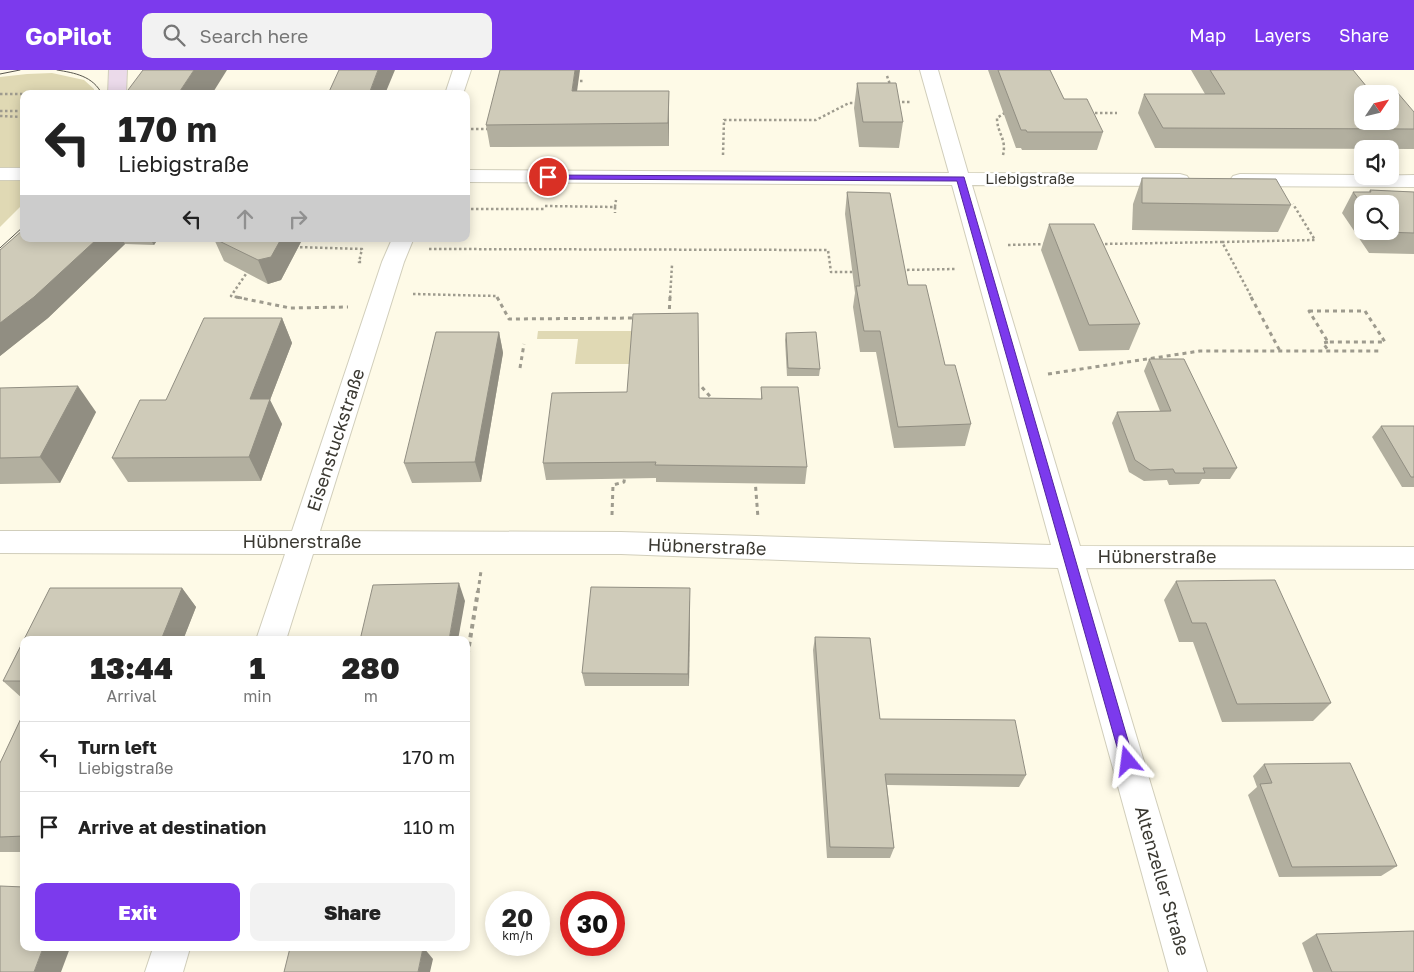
<!DOCTYPE html>
<html lang="en">
<head>
<meta charset="utf-8">
<style>
  body { margin:0; font-family:"Golos Text",sans-serif; background:#f2f2f2; color:#222; height:100vh; display:flex; flex-direction:column; font-size:19px; white-space:nowrap }
  * { box-sizing:border-box; margin:0 }
  p { font-size:16px; color:#767676 }
  .icon { flex:none; width:28px; height:28px; fill:none; stroke:currentColor; stroke-width:2; stroke-linecap:round; stroke-linejoin:round }
  .map { position:relative; flex:1; overflow:hidden }
  .details { position:absolute; left:20px; top:566px; width:450px; height:315px; display:flex; flex-direction:column; background:#fff; border-radius:10px; box-shadow:0 2px 12px #0003 }
  .details>* { flex:none }
  .guide { position:absolute; left:20px; top:20px; width:450px; height:152px; border-radius:10px; box-shadow:0 2px 12px #0003; background:#fff; color:#222; overflow:hidden }
  .needle { width:32px; rotate:55deg }
  .tools { position:absolute; left:1354px; top:15px; display:grid; gap:10px }
  .tools a { display:grid; place-items:center; width:45px; height:45px; border-radius:10px; background:#fff; box-shadow:0 2px 12px #0003; font-size:25px }
  .speed { position:absolute; left:485px; top:821px; display:flex; gap:10px; font-size:25px; font-weight:700; text-align:center }
  .speed>* { display:grid; place-content:center; width:65px; height:65px; border-radius:50%; background:#fff; box-shadow:0 2px 12px #0003; line-height:1 }
  .speed small { font-size:12px; font-weight:400 }
  .speed .limit { border:8px solid #d22; background:#fff; color:#111 }
  .pin { position:absolute; display:grid; place-items:center; width:42px; height:42px; color:#fff; margin:-21px; border:2px solid #fff; border-radius:50%; box-shadow:0 1px 5px #0007 }
  .me { position:absolute; width:55px; margin:-28px; rotate:344deg; stroke-linejoin:round; filter:drop-shadow(0 0 4px #0008) }
  .turn { display:flex; align-items:center; gap:18px; height:105px; padding:0 15px; font-size:22px }
  .turn .icon { width:65px; height:65px; stroke-width:2.5 }
  .turn b { display:block; font-size:35px; line-height:42px }
  .lanes { display:flex; align-items:center; height:48px; padding:0 15px; background:#0003; justify-content:center; gap:25px; direction:ltr }
  .lanes .off { opacity:.35 }
  .eta { display:flex; justify-content:space-evenly; align-items:center; height:85px; text-align:center }
  .eta b { font-size:30px; font-weight:800; line-height:35px }
  .cta { display:flex; gap:10px; margin-top:auto; padding:10px 15px }
  .cta a { flex:1; height:58px; border-radius:10px; background:#7c3aed; color:#fff; font-size:20px; font-weight:800; line-height:58px; text-align:center }
  .cta a+a { background:#f2f2f2; color:#222 }
  ul { padding:0; list-style:none }
  li { display:flex; align-items:center; gap:15px; height:70px; padding:0 15px; border-top:1px solid #e0e0e0 }
  li div { flex:1 }
  li b { display:block; font-size:19px }
  li em { font-style:normal }
  header { display:flex; align-items:center; gap:30px; box-sizing:border-box; height:70px; padding:0 25px; background:#7c3aed; color:#fff }
  header strong { font-size:24px }
  nav { display:flex; gap:28px; margin-inline-start:auto; font-size:18px }
  .search { width:350px; height:45px; background:#f2f2f2; display:flex; align-items:center; gap:12px; box-sizing:border-box; padding:0 18px; border-radius:10px; color:#767676; font-size:19px }
  .map>svg:first-child { display:block }
  .green { fill:#e0d9b4 }
  .lines { fill:none; stroke-linecap:round; stroke-linejoin:round }
  .street-casing { stroke:#d1cebb; stroke-width:2 }
  .secondary-casing { stroke:#d1cebb; stroke-width:2 }
  .path-far2 { stroke:#9e9b8e; stroke-width:2.5; stroke-dasharray:2.5 2.5; stroke-linecap:butt }
  .path-far1 { stroke:#9e9b8e; stroke-width:3; stroke-dasharray:4 4; stroke-linecap:butt }
  .path { stroke:#9e9b8e; stroke-width:4; stroke-dasharray:4.5 4.5; stroke-linecap:butt }
  .street { fill:#fff; fill-rule:evenodd }
  .secondary { fill:#ebdaea; fill-rule:evenodd }
  .tram { stroke:#58564d; stroke-width:1 }
  .wall { fill:#b2af9f; fill-rule:evenodd }
  .shaded-wall { fill:#918e82 }
  .building { fill:#cfcbb9; stroke:#918e82; fill-rule:evenodd }
  .route { fill:#7c3aed; stroke:#51269a }
  .labels { text-anchor:middle; stroke-width:5; stroke-linejoin:round; paint-order:stroke }
  .far-street-label { font-size:15px; fill:#3a3831; stroke:#fff }
  .street-label { font-size:18px; fill:#3a3831; stroke:#fff }
</style>
</head>
<body>
<header>
<strong>GoPilot</strong>
<div class="search"><svg class="icon" aria-label="search" viewBox="0 0 24 24"><circle cx="10" cy="10" r="6"/><path d="M15 15l6 6"/></svg>Search here</div>
<nav><a>Map</a><a>Layers</a><a>Share</a></nav>
</header>
<div class="map">
<svg width="1414" height="902" viewBox="0 0 1414 902">
  <rect width="100%" height="100%" fill="#fefae7"/>
  <g class="green">
    <polygon points="52,3 84,10 94,19 94,24 24,24 24,133 0,157 0,7 27,4"/>
    <polygon points="538,261 634,261 632,294 575,294 578,269 537,269"/>
  </g>
  <g class="lines">
    <defs>
      <g id="street">
        <polygon points="453,0 471,0 463,24 445,24"/>
        <polygon points="920,0 938,0 968,103 1180,104 1187,106 1190,110 1187,114 1180,116 972,115 1080,476 1414,477 1414,499 1086,498 1207,902 1169,902 1058,498 860,493 621,484 313,484 286,570 256,570 285,484 0,483 0,461 292,461 382,192 392,169 413,170 404,192 320,461 621,462 1051,475 952,115 466,112 466,100 949,103"/>
        <rect x="0" y="98" width="24" height="12"/>
        <polygon points="1240,104 1362,105 1362,106 1414,105 1414,117 1240,116 1233,114 1230,110 1233,106"/>
        <polygon points="153,878 190,878 183,902 145,902"/>
      </g>
      <polygon id="secondary" points="109,0 127,0 126,24 108,24"/>
    </defs>
    <use href="#street" class="street-casing"/>
    <use href="#secondary" class="secondary-casing"/>
    <g class="path-far2">
      <polyline points="887,6 891,17"/>
      <polyline points="575,11 584,11"/>
      <polyline points="386,22 430,22"/>
      <polyline points="0,24 24,24"/>
      <polyline points="897,32 910,32"/>
      <polyline points="0,41 24,41"/>
      <polyline points="1090,43 1117,43"/>
      <polyline points="0,46 24,47"/>
      <polyline points="466,59 491,59"/>
      <polyline points="723,85 724,50 816,50 849,33 858,33"/>
      <path d="M 1003,85 C 1007,69 997,63 997,48 L 1006,42"/>
      <polyline points="545,136 615,137 616,130"/>
      <polyline points="615,137 615,143"/>
      <polyline points="466,139 545,139"/>
      <polyline points="1222,172 1315,170 1293,134"/>
      <polyline points="1100,174 1222,172 1252,228"/>
      <polyline points="1008,175 1047,174"/>
      <polyline points="295,177 362,179 359,192 363,192"/>
      <polyline points="429,179 828,180 831,202 856,202"/>
      <polyline points="902,200 956,199"/>
      <polyline points="413,224 496,226 497,228"/>
      <polyline points="242,228 231,226 248,201"/>
      <polyline points="670,228 672,195"/>
    </g>
    <g class="path-far1">
      <polyline points="236,227 290,238 348,237"/>
      <polyline points="497,227 509,249 636,248"/>
      <polyline points="1251,227 1280,281"/>
      <polygon points="1309,241 1365,241 1385,272 1328,272"/>
      <polyline points="669,247 670,227"/>
      <polyline points="1328,272 1323,273 1328,280"/>
      <polyline points="520,298 524,274"/>
      <polyline points="1048,304 1200,281 1382,281"/>
      <polyline points="695,315 700,315 714,331"/>
      <polyline points="755,409 758,448"/>
      <polyline points="612,445 613,415 624,412 625,405"/>
      <polyline points="478,522 481,501"/>
    </g>
    <polyline class="path" points="466,594 478,521"/>
    <use href="#street" class="street"/>
    <use href="#secondary" class="secondary"/>
    <g class="tram">
      <path d="M 57,0 C 75,3 93,6 102,24"/>
      <polyline points="0,4 20,0"/>
      <polyline points="0,178 24,156"/>
    </g>
  </g>
  <g class="wall">
    <polygon points="988,0 1050,0 1064,29 1103,62 1097,80 1022,80 1021,78 1016,78"/>
    <polygon points="1191,0 1353,0 1371,22 1414,42 1414,79 1155,78 1138,43 1144,24 1205,24"/>
    <polygon points="857,13 903,52 899,78 859,77 854,38"/>
    <polygon points="577,21 669,21 669,76 490,77 486,55"/>
    <polygon points="1142,108 1291,135 1278,162 1132,160 1133,134"/>
    <path d="M 1370,120 L 1414,122 L 1414,184 L 1369,183 L 1342,143 L 1353,122 L 1369,122 ZM 1362,134 L 1390,161 L 1362,161 Z"/>
    <polygon points="847,122 908,215 945,295 971,354 965,376 894,378 876,282 860,282 853,237 855,223 845,144"/>
    <polygon points="1049,154 1140,254 1129,280 1079,281 1041,180"/>
    <polygon points="24,169 158,169 154,175 125,174 48,248 0,286 0,180"/>
    <polygon points="214,169 318,169 317,170 302,170 281,210 268,214 224,191"/>
    <polygon points="282,248 292,273 270,330 282,354 261,411 128,412 112,388 166,330"/>
    <polygon points="499,262 503,283 481,412 412,413 404,393"/>
    <polygon points="786,263 820,299 819,306 787,306 785,270"/>
    <polygon points="1149,289 1237,398 1230,409 1202,409 1199,414 1169,415 1167,410 1144,411 1129,402 1112,353 1117,342 1160,341 1144,301"/>
    <polygon points="761,317 807,397 805,414 656,412 656,408 546,410 543,393 699,328 761,329"/>
    <polygon points="0,318 96,342 60,413 0,414"/>
    <polygon points="1381,356 1414,356 1414,417 1402,417 1372,367"/>
    <polygon points="1176,511 1331,633 1313,651 1222,652 1193,572 1179,572 1164,530"/>
    <polygon points="50,518 182,518 196,537 183,570 24,570 24,629 23,629 3,611"/>
    <polygon points="690,531 689,616 585,616 582,603"/>
    <polygon points="815,567 880,649 1026,705 1019,717 887,715 894,778 890,788 827,788 813,580"/>
    <polygon points="24,642 24,782 0,782 0,693"/>
    <polygon points="1264,694 1397,796 1381,806 1279,807 1248,725 1257,717 1253,706"/>
    <polygon points="1316,864 1414,902 1313,902 1302,873"/>
  </g>
  <g class="shaded-wall">
    <polygon points="194,0 227,0 212,24 178,24"/>
    <polygon points="378,0 395,0 385,24 369,24"/>
    <polygon points="575,0 580,0 574,43 572,21"/>
    <polygon points="669,21 669,76 668,53"/>
    <polygon points="97,169 122,169 125,174 48,248 0,286 0,253"/>
    <polygon points="150,169 158,169 154,175"/>
    <polygon points="281,169 302,169 302,170 281,210 268,214 258,190"/>
    <polygon points="282,248 292,273 270,330 282,354 261,411 249,387 250,329"/>
    <polygon points="499,262 503,283 481,412 475,392"/>
    <polygon points="78,316 96,342 60,413 40,387"/>
    <polygon points="459,513 465,531 458,570 449,570"/>
    <polygon points="182,518 196,537 183,570 161,570"/>
    <polygon points="690,518 690,531 689,616 688,604"/>
    <polygon points="43,878 70,878 61,902 34,902"/>
    <polygon points="423,878 424,878 433,889 430,902 418,902"/>
  </g>
  <g class="building">
    <polygon points="143,0 194,0 178,24 125,24"/>
    <polygon points="339,0 378,0 369,24 328,24"/>
    <polygon points="500,0 575,0 572,21 669,21 668,53 486,55"/>
    <polygon points="998,0 1050,0 1064,29 1087,29 1103,62 1027,62 1026,60 1021,60"/>
    <path d="M 1210,0 L 1353,0 L 1371,22 L 1397,22 L 1414,42 L 1414,59 L 1163,58 L 1144,24 L 1225,24 ZM 1362,24 L 1390,24 L 1390,51 L 1362,51 Z"/>
    <polygon points="857,13 896,13 903,52 863,52"/>
    <polygon points="1142,108 1276,109 1291,135 1142,133"/>
    <polygon points="1370,120 1414,122 1414,163 1382,162 1381,161 1390,161 1390,134 1362,134 1362,135 1353,122 1371,122"/>
    <polygon points="847,122 890,123 908,215 926,215 945,295 955,295 971,354 898,357 880,261 864,261 856,216 860,216"/>
    <polygon points="1049,154 1094,154 1140,254 1089,255"/>
    <polygon points="24,159 24,169 97,169 34,227 0,253 0,180"/>
    <polygon points="215,169 281,169 271,187 258,190"/>
    <polygon points="698,243 699,328 762,329 761,317 798,317 807,397 655,395 656,392 543,393 552,323 627,322 633,244"/>
    <polygon points="204,248 282,248 250,329 270,329 249,387 112,388 140,330 166,330"/>
    <polygon points="436,262 499,262 475,392 404,393"/>
    <polygon points="816,262 820,299 788,298 786,263"/>
    <polygon points="1149,289 1184,289 1237,398 1203,398 1205,403 1175,403 1173,399 1150,400 1135,390 1117,342 1171,341"/>
    <polygon points="78,316 40,387 0,388 0,318"/>
    <polygon points="1381,356 1414,356 1414,407 1411,407"/>
    <polygon points="1275,510 1331,633 1237,634 1206,553 1192,553 1176,511"/>
    <polygon points="459,513 449,570 360,570 373,515"/>
    <polygon points="591,517 690,518 688,604 582,603"/>
    <polygon points="50,518 182,518 161,570 24,570 24,611 3,611"/>
    <polygon points="815,567 870,568 880,649 1015,650 1026,705 885,704 894,778 830,777"/>
    <polygon points="24,642 24,766 0,767 0,693"/>
    <polygon points="1350,693 1397,796 1292,797 1260,714 1272,713 1264,694"/>
    <polygon points="0,816 24,817 24,878 43,878 34,902 0,902"/>
    <polygon points="1414,861 1414,902 1332,902 1316,864"/>
    <polygon points="290,878 423,878 418,902 284,902"/>
  </g>
  <polygon class="route" points="545,105 964,107 1134,691 1132,695 1128,697 1123,695 1121,691 957,111 548,109 544,107"/>
  <g class="labels">
    <g class="far-street-label">
      <text x="1030" y="114">Liebigstraße</text>
    </g>
    <g class="street-label">
      <text transform="translate(336 370) rotate(-72)" y="6">Eisenstuckstraße</text>
      <text x="302" y="478">Hübnerstraße</text>
      <text transform="translate(707 477) rotate(2)" y="6">Hübnerstraße</text>
      <text x="1157" y="493">Hübnerstraße</text>
      <text transform="translate(1162 811) rotate(74)" y="6">Altenzeller Straße</text>
    </g>
  </g>
</svg>
<div class="tools">
<a><svg class="needle" viewBox="-14 -14 28 28"><path d="M0-13l5 13h-10z" fill="#e53935"/><path d="M0 13l5-13h-10z" fill="#767676"/></svg></a>
<a><svg class="icon" aria-label="sound" viewBox="0 0 24 24"><path d="M4 9h4l5-4v14l-5-4H4zM17 9q2 3 0 6"/></svg></a>
<a><svg class="icon" aria-label="search" viewBox="0 0 24 24"><circle cx="10" cy="10" r="6"/><path d="M15 15l6 6"/></svg></a>
</div>
<div class="speed"><div>20<small>km/h</small></div><div class="limit">30</div></div>
<div class="pin" style="left:548px;top:107px;background:#d93025"><svg class="icon" aria-label="arrive" viewBox="0 0 24 24"><path d="M6 21V4h12l-3 4 3 4H6"/></svg></div>
<svg class="me" style="left:1128px;top:691px" viewBox="-20 -20 40 40"><path d="M0-17L14 15 0 8-14 15z" fill="#7c3aed" stroke="#fff" stroke-width="4"/></svg>
<div class="guide">
<div class="turn"><svg class="icon" aria-label="left" viewBox="0 0 24 24"><path d="M17 20v-9H6M10 6l-5 5 5 5"/></svg><div><b>170 m</b>Liebigstraße</div></div>
<div class="lanes"><svg class="icon" aria-label="left" viewBox="0 0 24 24"><path d="M17 20v-9H6M10 6l-5 5 5 5"/></svg><svg class="icon off" aria-label="ahead" viewBox="0 0 24 24"><path d="M12 20V5M6 11l6-6 6 6"/></svg><svg class="icon off" aria-label="right" viewBox="0 0 24 24"><path d="M7 20v-9h11M14 6l5 5-5 5"/></svg></div>
</div>
<section class="details">
<div class="eta">
<div><b>13:44</b><p>Arrival</p></div>
<div><b>1</b><p>min</p></div>
<div><b>280</b><p>m</p></div>
</div>
<ul>
<li><svg class="icon" aria-label="left" viewBox="0 0 24 24"><path d="M17 20v-9H6M10 6l-5 5 5 5"/></svg><div><b>Turn left</b><p>Liebigstraße</p></div><em>170 m</em></li>
<li><svg class="icon" aria-label="arrive" viewBox="0 0 24 24"><path d="M6 21V4h12l-3 4 3 4H6"/></svg><div><b>Arrive at destination</b></div><em>110 m</em></li>
</ul>
<div class="cta"><a>Exit</a><a>Share</a></div>
</section>
</div>
</body>
</html>
